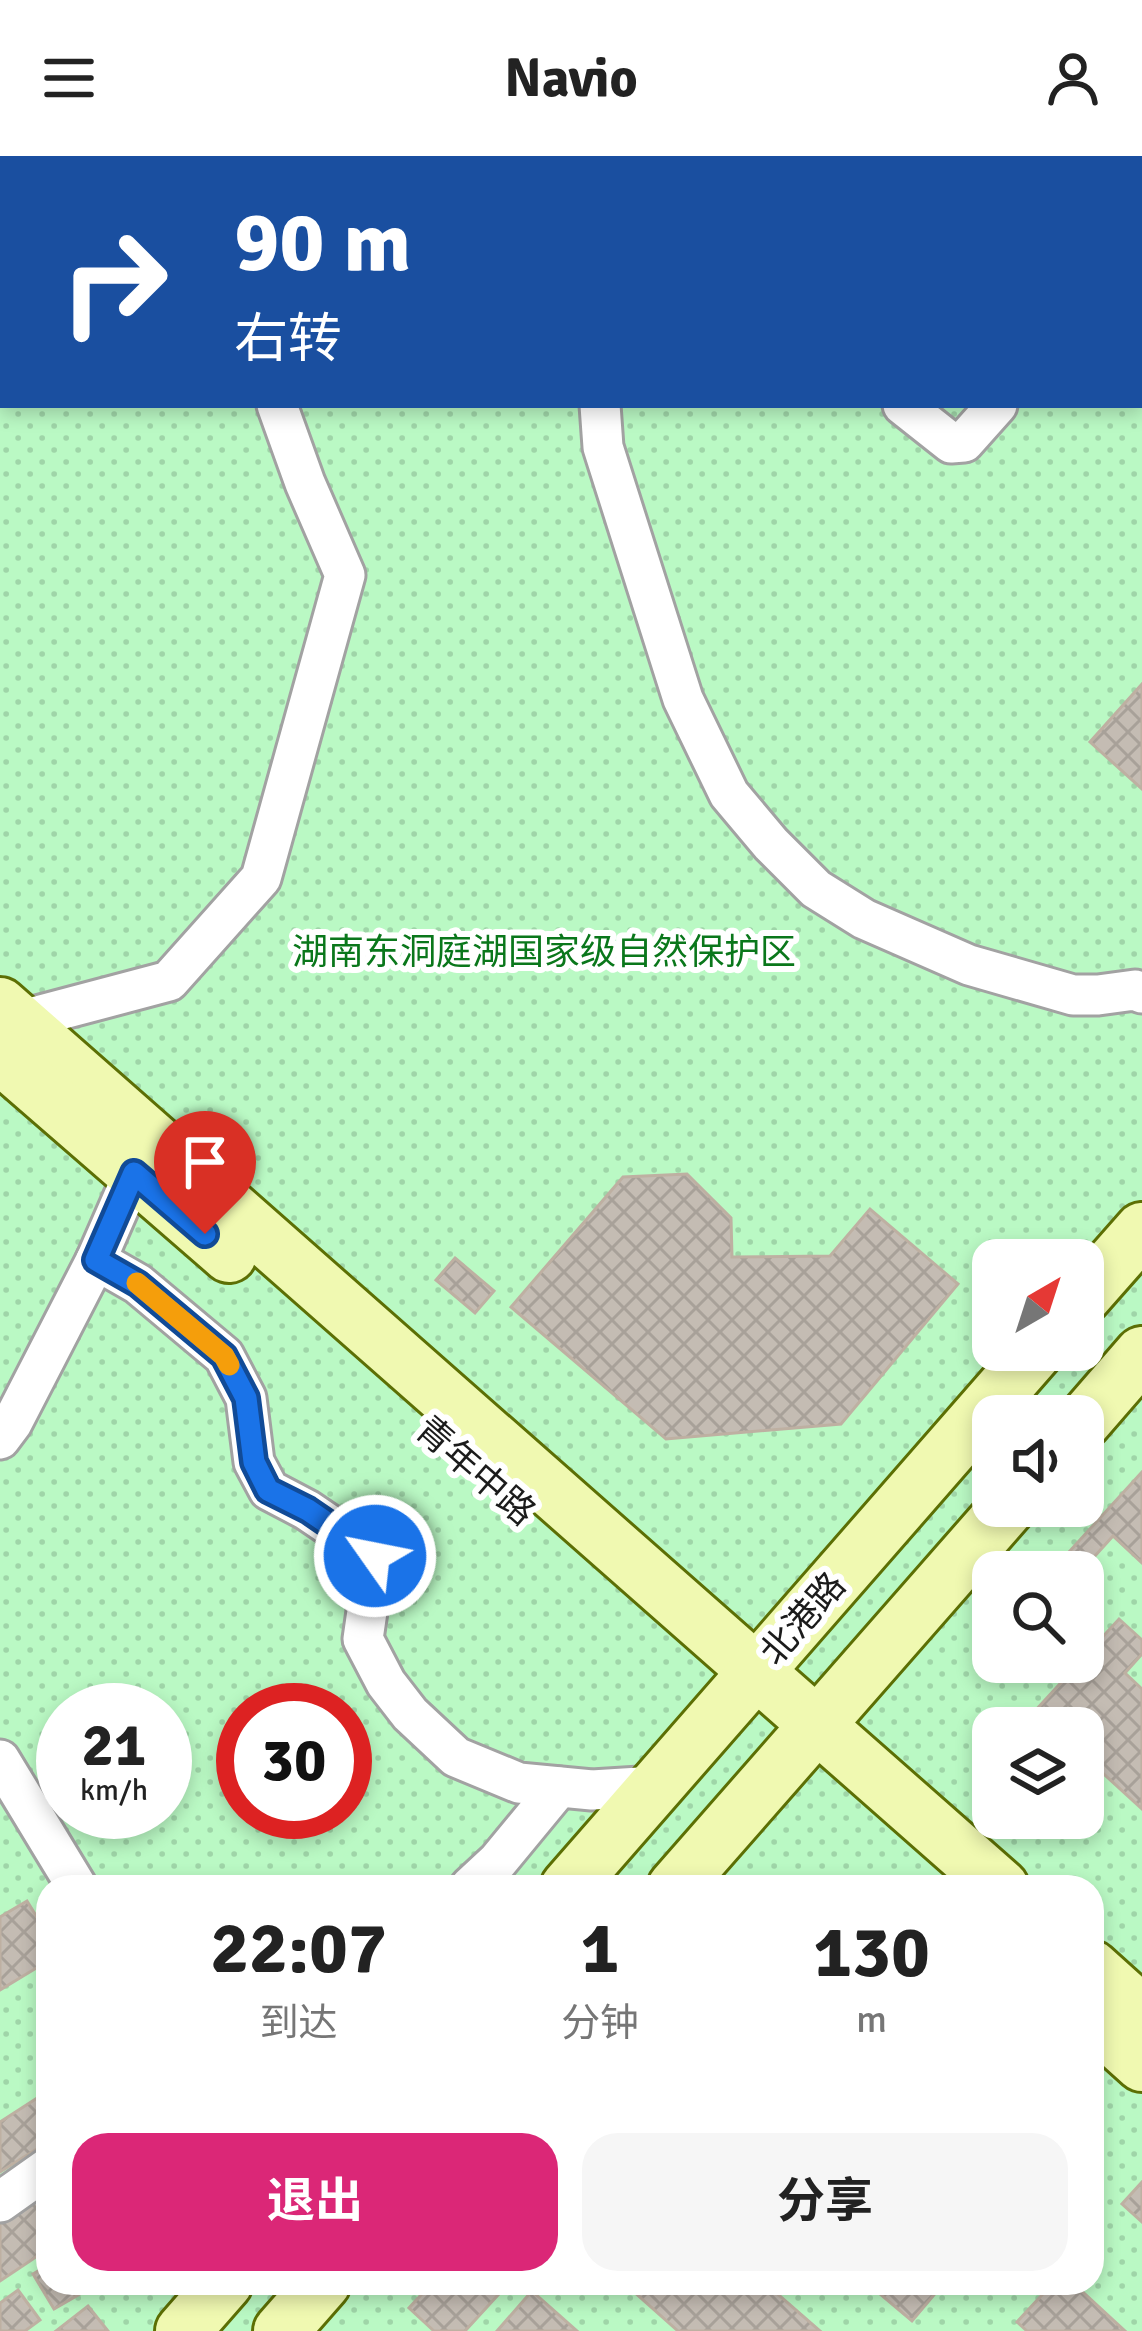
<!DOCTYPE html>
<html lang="zh">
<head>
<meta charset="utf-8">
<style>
  body { margin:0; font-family:Signika,"Noto Sans SC",sans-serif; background:#f6f6f6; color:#222; height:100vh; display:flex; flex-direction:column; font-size:45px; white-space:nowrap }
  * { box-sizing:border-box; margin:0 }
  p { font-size:39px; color:#767676 }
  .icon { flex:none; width:66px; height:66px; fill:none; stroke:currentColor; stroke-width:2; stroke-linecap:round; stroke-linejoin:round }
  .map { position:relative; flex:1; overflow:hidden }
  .drawer { position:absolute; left:36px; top:1719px; width:1068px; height:420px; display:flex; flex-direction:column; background:#fff; border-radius:36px; box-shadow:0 6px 18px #0003 }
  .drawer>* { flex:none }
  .hud { position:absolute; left:0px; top:0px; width:1143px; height:252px; box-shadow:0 6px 18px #0003; background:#1a4fa0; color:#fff; overflow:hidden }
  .needle { width:78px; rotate:39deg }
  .fabs { position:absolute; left:972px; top:1083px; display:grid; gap:24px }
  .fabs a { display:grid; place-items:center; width:132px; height:132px; border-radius:24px; background:#fff; box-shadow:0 6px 18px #0003; font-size:60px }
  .speed { position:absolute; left:36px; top:1527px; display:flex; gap:24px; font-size:60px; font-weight:700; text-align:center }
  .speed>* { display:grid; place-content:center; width:156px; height:156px; border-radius:50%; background:#fff; box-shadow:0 6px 18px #0003; line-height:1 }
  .speed small { font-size:30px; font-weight:400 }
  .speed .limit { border:18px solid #d22; background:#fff; color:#111 }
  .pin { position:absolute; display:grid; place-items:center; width:102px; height:102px; color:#fff; margin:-123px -51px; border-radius:50% 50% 50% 0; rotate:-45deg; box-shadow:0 0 12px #0007 }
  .pin .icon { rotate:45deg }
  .me { position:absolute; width:132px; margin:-66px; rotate:303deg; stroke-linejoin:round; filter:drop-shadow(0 0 9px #0008) }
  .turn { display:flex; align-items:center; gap:42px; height:252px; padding:0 36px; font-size:54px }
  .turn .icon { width:156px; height:156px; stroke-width:2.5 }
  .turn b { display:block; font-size:84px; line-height:102px }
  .eta { display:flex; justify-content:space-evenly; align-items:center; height:204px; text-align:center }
  .eta b { font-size:72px; font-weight:700; line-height:84px }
  .primary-button { display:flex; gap:24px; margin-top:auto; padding:24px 36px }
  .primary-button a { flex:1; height:138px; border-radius:36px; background:#db2777; color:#fff; font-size:48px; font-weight:700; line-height:138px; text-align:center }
  .primary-button a+a { background:#f6f6f6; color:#222 }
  header { display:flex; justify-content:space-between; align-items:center; height:156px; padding:0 36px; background:#fff; font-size:54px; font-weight:700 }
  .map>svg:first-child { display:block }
  .park { fill:url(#park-dots); fill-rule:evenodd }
  .building { fill:url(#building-cross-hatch); stroke:#beb0a2; stroke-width:3 }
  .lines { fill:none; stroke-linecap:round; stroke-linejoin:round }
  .minor-casing { stroke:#a2a2a2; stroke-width:45 }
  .secondary-casing { stroke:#5c6f04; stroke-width:60 }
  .minor { stroke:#fff; stroke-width:39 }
  .secondary { stroke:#f0f9b1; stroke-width:54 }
  .route-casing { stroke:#114b97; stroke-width:30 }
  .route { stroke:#1a73e8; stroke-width:21 }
  .slow { stroke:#f59e0b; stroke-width:21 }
  .labels { text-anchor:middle; stroke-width:12; stroke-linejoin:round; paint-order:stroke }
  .park-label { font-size:36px; fill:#0a771b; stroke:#fff }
  .street-label { font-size:36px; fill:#1b1b1b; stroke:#fff }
</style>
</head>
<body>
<header><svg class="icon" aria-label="menu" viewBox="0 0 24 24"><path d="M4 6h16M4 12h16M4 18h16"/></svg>Navio<svg class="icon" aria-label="person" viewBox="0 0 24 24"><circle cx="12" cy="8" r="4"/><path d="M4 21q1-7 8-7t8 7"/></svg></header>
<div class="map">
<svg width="1142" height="2175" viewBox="0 0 1142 2175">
  <defs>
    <pattern id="park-dots" width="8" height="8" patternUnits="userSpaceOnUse" patternTransform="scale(3)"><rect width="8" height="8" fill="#baf9c4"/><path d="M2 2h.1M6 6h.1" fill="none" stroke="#9fd5a8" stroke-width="1.8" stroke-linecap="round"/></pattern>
    <pattern id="building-cross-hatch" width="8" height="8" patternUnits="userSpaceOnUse" patternTransform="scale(3)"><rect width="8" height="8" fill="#c4bcb3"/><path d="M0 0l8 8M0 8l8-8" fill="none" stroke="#a8a199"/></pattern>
  </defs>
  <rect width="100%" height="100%" fill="#ede9e0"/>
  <path class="park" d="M 0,0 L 1142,0 L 1142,2175 L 0,2175 ZM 3,3 L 1140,3 L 1140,249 L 3,249 ZM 993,1104 L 1083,1104 L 1083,1194 L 993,1194 ZM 993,1260 L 1083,1260 L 1083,1350 L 993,1350 ZM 993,1416 L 1083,1416 L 1083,1506 L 993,1506 ZM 63,1554 L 165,1554 L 165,1656 L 63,1656 ZM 243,1554 L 345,1554 L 345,1656 L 243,1656 ZM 993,1572 L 1083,1572 L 1083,1662 L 993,1662 ZM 48,1731 L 1092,1731 L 1092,2127 L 48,2127 Z"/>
  <g class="building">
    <polygon points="1050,0 1142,0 1142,59 1140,61 1140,3 1053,3"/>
    <polygon points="1142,528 1142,633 1090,586"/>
    <polygon points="687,1018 731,1062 732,1101 830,1100 870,1053 958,1128 841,1268 666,1283 511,1151 623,1021"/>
    <polygon points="455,1102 494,1135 475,1157 436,1124"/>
    <polygon points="1142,1316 1142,1407 1113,1380 1085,1411 1068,1397"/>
    <polygon points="1119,1463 1142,1484 1142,1498 1125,1517 1142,1533 1142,1653 1083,1599 1083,1572 1054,1572 1035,1555 1080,1506 1083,1506 1083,1502"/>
    <polygon points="27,1745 48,1779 48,1805 0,1834 0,1761"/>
    <polygon points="48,1935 48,1986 0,2016 0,1966"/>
    <polygon points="1142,2026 1142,2066 1122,2048"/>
    <polygon points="48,2028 48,2093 0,2125 0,2060"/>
    <polygon points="48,2109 48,2127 99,2127 54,2153 33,2118"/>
    <polygon points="432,2127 509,2127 465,2175 434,2175 409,2152"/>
    <polygon points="624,2127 765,2127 820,2175 678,2175"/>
    <polygon points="867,2127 944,2127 912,2165"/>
    <polygon points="1053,2127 1073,2127 1125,2175 1027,2175 1017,2166"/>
    <polygon points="18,2134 40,2164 25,2175 0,2175 0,2147"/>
    <polygon points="532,2135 577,2175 497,2175"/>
    <polygon points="88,2150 108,2175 56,2175"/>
  </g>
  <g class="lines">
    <defs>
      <g id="minor">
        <polyline points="1140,88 1142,86"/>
        <polyline points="0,128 3,129"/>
        <polyline points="600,249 603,291 683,543 729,638 771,688 816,733 864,763 969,809 1073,839 1098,839 1135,834 1142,837"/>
        <polyline points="903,249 951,287 964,286 997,249"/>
        <polyline points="18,865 169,825 261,722 345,419 305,327 277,249"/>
        <polyline points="96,1104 138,1128 224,1200 246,1242 254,1306 269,1334 307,1354 375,1400 363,1483 386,1527 410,1558 456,1601 519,1627 592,1634 656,1630"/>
        <polyline points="0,1283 12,1267 96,1104 134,1017"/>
        <polyline points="0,1604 77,1731"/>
        <polyline points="470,1731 498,1705 559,1631"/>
        <polyline points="0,2046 48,2012"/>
      </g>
      <g id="secondary">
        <polyline points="0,849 1001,1731"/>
        <polyline points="0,900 229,1099"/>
        <polyline points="1083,1141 1142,1074"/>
        <polyline points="1083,1266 1142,1198"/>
        <polyline points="568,1731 1037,1194"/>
        <polyline points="675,1731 1009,1350"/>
        <polyline points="1092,1812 1142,1857"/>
        <polyline points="1092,1863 1142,1908"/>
        <polyline points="183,2175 225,2127"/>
        <polyline points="281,2175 323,2127"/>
      </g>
    </defs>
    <use href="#minor" class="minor-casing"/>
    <use href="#secondary" class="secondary-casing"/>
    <use href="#minor" class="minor"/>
    <use href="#secondary" class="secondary"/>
  </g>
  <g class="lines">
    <defs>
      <polyline id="route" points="205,1078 134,1017 96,1104 138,1128 224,1200 246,1242 254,1306 268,1334 308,1354 375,1400"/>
    </defs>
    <use href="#route" class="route-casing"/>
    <use href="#route" class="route"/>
    <polyline class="slow" points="137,1127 224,1200 229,1209"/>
  </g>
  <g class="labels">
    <g class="park-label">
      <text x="544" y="808">湖南东洞庭湖国家级自然保护区</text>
    </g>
    <g class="street-label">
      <text transform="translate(476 1314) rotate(41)" y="13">青年中路</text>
      <text transform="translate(802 1462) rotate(-49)" y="13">北港路</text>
    </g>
  </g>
</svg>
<div class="fabs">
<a><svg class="needle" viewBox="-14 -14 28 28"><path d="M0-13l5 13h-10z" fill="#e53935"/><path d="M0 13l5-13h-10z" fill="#767676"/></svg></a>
<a><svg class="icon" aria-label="sound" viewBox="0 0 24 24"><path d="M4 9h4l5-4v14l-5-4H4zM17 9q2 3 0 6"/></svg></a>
<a><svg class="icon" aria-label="search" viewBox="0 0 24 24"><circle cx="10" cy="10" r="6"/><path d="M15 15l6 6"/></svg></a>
<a><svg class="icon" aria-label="layers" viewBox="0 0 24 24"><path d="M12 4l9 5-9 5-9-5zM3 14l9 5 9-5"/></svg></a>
</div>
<div class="speed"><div>21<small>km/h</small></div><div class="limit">30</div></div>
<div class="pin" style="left:205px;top:1078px;background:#d93025"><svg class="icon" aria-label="arrive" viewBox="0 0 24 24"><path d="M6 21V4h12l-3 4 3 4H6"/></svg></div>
<svg class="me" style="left:375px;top:1400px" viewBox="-20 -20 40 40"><circle r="17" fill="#1a73e8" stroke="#fff" stroke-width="3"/><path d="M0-11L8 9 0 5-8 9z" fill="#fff"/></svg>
<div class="hud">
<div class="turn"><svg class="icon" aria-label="right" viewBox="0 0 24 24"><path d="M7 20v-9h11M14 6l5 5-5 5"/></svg><div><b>90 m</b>右转</div></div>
</div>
<section class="drawer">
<div class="eta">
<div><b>22:07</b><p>到达</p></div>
<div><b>1</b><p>分钟</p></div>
<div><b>130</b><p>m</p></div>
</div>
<div class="primary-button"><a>退出</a><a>分享</a></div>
</section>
</div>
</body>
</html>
